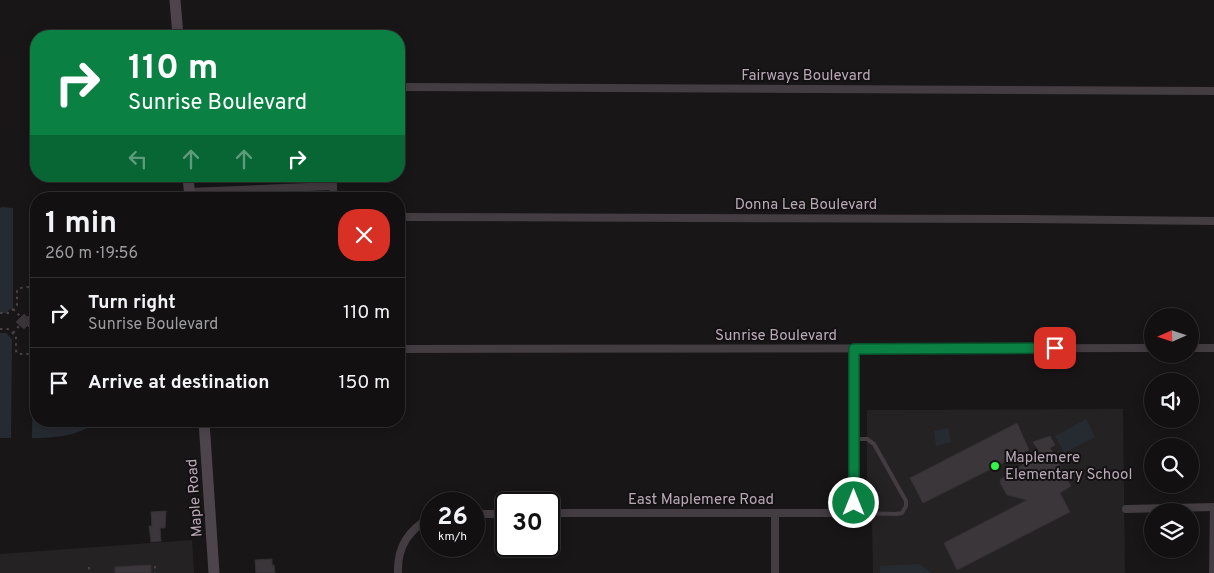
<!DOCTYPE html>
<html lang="en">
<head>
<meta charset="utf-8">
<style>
  body { margin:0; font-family:Overpass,sans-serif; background:#1f1e1f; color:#f1f3f6; height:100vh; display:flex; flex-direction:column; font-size:19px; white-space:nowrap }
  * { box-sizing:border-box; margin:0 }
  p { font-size:16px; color:#9c9d9f }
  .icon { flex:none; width:28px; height:28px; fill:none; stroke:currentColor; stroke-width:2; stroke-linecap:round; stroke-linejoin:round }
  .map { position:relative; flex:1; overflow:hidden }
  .sheet { position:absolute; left:30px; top:192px; width:375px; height:235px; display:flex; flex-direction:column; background:#121011; border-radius:20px; box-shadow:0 2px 12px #0003,0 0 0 1px #313031 }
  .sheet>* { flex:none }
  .guide { position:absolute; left:30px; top:30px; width:375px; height:152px; border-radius:20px; box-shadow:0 2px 12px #0003,0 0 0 1px #313031; background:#0b8043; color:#fff; overflow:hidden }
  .needle { width:32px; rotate:267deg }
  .tools { position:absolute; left:1144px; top:308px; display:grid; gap:10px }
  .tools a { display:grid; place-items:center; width:55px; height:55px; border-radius:50%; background:#121011; box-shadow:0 2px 12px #0003,0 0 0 1px #313031; font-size:25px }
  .speed { position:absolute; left:420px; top:492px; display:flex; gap:10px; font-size:25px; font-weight:700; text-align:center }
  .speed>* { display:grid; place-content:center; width:65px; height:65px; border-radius:50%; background:#121011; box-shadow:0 2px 12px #0003,0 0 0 1px #313031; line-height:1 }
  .speed small { font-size:12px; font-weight:400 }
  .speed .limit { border:2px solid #111; border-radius:8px; background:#fff; color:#111 }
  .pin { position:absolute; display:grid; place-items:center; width:42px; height:42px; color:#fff; margin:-21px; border-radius:10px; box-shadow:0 2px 8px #0006 }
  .me { position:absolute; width:55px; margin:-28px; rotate:0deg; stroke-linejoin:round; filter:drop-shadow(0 0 4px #0008) }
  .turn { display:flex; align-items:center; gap:18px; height:105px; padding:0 15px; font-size:22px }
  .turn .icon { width:65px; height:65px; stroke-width:2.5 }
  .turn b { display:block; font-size:35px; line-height:42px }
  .lanes { display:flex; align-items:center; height:48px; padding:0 15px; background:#0003; justify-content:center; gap:25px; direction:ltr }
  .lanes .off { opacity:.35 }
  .round { display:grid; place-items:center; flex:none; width:52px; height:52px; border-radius:20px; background:#1f1e1f }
  .head { display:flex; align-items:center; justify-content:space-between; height:85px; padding:0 15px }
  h1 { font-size:30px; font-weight:700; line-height:38px }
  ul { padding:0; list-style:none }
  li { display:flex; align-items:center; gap:15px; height:70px; padding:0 15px; border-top:1px solid #313031 }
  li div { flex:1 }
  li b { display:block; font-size:19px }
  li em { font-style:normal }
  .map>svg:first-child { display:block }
  .built { fill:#252224 }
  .green { fill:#262a31 }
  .building { fill:#3a3639; stroke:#343033 }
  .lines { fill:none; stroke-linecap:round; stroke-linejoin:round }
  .path { stroke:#4a4148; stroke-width:2; stroke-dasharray:2.5 4; stroke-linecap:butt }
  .service { stroke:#433c41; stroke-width:4 }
  .minor { stroke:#433c41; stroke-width:8 }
  .secondary { stroke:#4e454c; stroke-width:11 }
  .route-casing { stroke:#07532c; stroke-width:12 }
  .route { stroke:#0b8043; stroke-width:9 }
  .poi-dot { fill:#31f548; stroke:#131112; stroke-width:2 }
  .labels { text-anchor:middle; stroke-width:4; stroke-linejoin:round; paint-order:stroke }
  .street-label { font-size:15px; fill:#b9a8b6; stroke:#131112 }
  .poi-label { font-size:15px; fill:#b9a8b6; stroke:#131112; text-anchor:start }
</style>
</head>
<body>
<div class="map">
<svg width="1214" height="573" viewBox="0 0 1214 573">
  <rect width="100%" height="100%" fill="#181617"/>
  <g class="built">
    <polygon points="1123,409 1125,573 873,573 872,523 867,523 867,410"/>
    <polygon points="192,540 194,573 0,573 0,554"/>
  </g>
  <g class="green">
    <polygon points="2,207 13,208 13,307 6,313 0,313 0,208"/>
    <polygon points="36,209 36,310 33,306 34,210"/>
    <polygon points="0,333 6,333 12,339 11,438 0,438"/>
    <path d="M 36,337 L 36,421 L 99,421 C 78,436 57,438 32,438 L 33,340 Z"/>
    <polygon points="1086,419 1095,437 1064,453 1055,436"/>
    <polygon points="948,428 951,442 936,446 934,431"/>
    <polygon points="919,564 932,573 880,573 880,566"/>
  </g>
  <g class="building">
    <polygon points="24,314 32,321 24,329 16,322"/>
    <polygon points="1017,423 1029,450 923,503 910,478"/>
    <polygon points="1050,436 1055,445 1050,448 1071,486 1060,493 1070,512 957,570 944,543 1027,500 1007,495 1000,483 1001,479 1040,453 1033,442"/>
    <polygon points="166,511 165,528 160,528 161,541 151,542 149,526 152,526 151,512"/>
    <polygon points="272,559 272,565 274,565 275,573 256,573 255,560"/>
    <polygon points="151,565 151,573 115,573 115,567"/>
  </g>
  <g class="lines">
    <g class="path">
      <polyline points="13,309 21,317"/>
      <polyline points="0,313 9,313 17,305 17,291 19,288 30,287 33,291 33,306 36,310"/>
      <polyline points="28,318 36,310"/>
      <polyline points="28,325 36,333"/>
      <polyline points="0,329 8,329 16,336 16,351 18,354 30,354 32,351 32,337 36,333"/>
      <polyline points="13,333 20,325"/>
      <polyline points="155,566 155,573"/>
      <polyline points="89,567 89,573"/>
    </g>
    <polyline class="service" points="854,439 867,439 874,444 906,501 906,506 902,513 896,514 855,513"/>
    <g class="minor">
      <polyline points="399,87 1214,91"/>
      <polyline points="332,176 334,199"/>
      <polyline points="189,192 333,186"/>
      <polyline points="399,217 1026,219 1214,221"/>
      <polyline points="1190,348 1214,348"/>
      <polyline points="399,349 1152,348"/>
      <polyline points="1126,509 1214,507"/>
      <polyline points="549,513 854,513 854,349"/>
      <polyline points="775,513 775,573"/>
      <polyline points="474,514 506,514"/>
      <path d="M 398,573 C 397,546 409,530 431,517"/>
      <polyline points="1213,573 1214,507"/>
    </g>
    <g class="secondary">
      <polyline points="175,0 178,36"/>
      <polyline points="188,176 190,199"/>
      <polyline points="204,421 214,573"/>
    </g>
  </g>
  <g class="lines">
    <defs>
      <polyline id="route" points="854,503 854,349 1055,348"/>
    </defs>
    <use href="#route" class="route-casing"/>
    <use href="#route" class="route"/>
  </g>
  <circle class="poi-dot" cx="995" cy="466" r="5"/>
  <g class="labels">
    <g class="street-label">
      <text x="806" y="80">Fairways Boulevard</text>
      <text x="806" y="209">Donna Lea Boulevard</text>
      <text x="776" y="340">Sunrise Boulevard</text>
      <text transform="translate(194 498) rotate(-94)" y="5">Maple Road</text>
      <text x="701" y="504">East Maplemere Road</text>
    </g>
    <g class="poi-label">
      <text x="1005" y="462">Maplemere<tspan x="1005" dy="17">Elementary School</tspan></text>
    </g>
  </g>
</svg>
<div class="tools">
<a><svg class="needle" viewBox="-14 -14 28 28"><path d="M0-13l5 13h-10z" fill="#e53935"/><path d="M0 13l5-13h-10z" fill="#9c9d9f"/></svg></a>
<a><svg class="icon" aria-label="sound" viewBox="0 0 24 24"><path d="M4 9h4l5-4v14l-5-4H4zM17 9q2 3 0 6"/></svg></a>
<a><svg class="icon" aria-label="search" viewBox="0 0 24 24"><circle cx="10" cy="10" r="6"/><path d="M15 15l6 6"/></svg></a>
<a><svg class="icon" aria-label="layers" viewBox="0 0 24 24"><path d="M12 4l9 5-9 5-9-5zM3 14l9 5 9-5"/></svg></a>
</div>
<div class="speed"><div>26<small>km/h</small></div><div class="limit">30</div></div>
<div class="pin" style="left:1055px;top:348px;background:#d93025"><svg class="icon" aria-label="arrive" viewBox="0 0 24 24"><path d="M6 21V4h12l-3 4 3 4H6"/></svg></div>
<svg class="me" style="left:854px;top:503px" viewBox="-20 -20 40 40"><circle r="17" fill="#0b8043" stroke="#fff" stroke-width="3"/><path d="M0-11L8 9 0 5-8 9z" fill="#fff"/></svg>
<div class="guide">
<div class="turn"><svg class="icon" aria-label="right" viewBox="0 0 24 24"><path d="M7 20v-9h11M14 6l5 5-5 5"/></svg><div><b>110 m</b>Sunrise Boulevard</div></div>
<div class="lanes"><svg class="icon off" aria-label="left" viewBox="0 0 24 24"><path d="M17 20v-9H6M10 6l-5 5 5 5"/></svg><svg class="icon off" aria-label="ahead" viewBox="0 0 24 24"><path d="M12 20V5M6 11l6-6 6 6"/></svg><svg class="icon off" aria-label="ahead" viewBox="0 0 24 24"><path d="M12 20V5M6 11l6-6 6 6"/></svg><svg class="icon" aria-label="right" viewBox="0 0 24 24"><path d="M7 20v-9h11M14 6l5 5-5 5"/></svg></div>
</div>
<section class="sheet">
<div class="head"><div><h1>1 min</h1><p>260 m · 19:56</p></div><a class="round" style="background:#d93025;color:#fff"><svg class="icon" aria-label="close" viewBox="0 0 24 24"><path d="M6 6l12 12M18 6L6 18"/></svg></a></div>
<ul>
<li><svg class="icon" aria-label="right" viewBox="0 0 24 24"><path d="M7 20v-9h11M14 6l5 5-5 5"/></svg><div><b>Turn right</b><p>Sunrise Boulevard</p></div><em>110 m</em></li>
<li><svg class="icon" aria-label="arrive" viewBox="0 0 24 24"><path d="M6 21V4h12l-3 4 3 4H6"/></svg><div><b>Arrive at destination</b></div><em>150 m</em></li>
</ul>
</section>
</div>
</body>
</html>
